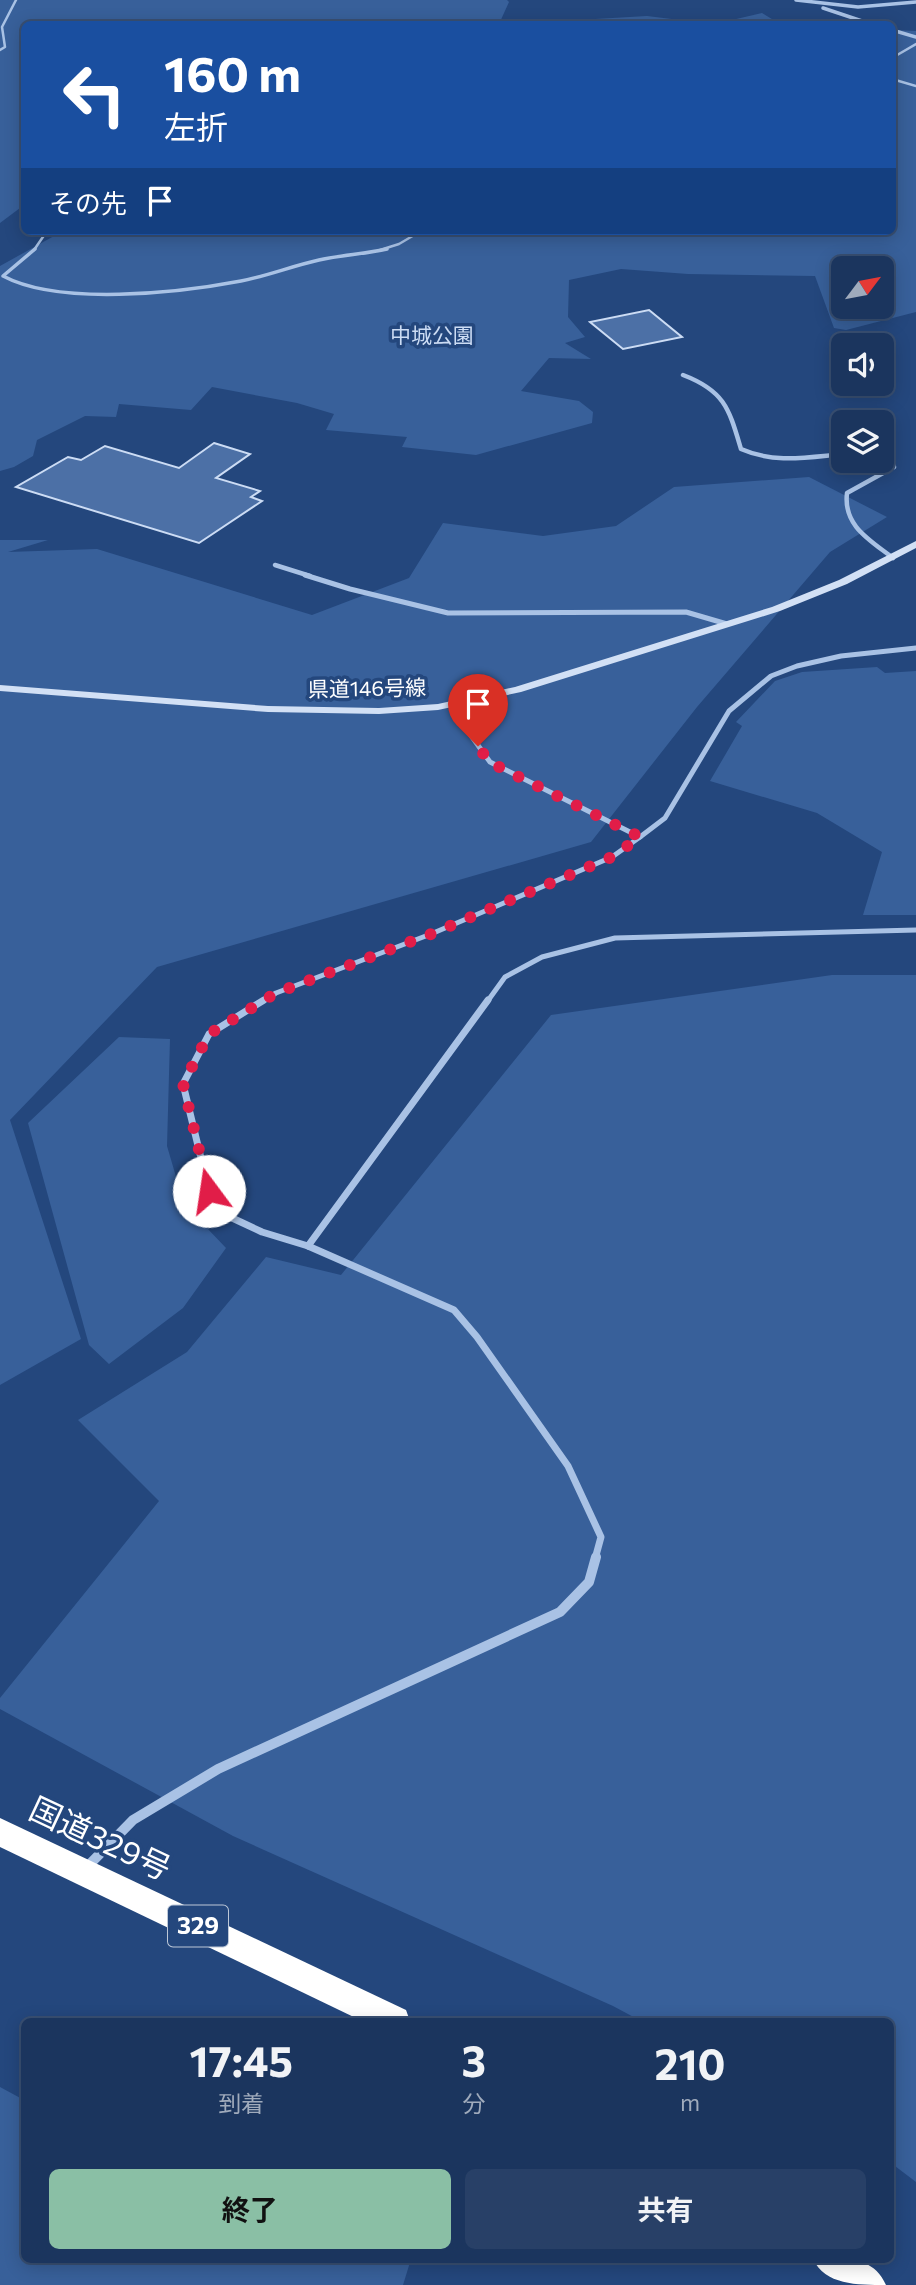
<!DOCTYPE html>
<html lang="ja">
<head>
<meta charset="utf-8">
<style>
  body { margin:0; font-family:Commissioner,"Noto Sans JP",sans-serif; background:#284067; color:#f1f3f6; height:100vh; display:flex; flex-direction:column; font-size:26px; white-space:nowrap }
  * { box-sizing:border-box; margin:0 }
  p { font-size:23px; color:#a0abbc }
  .icon { flex:none; width:38px; height:38px; fill:none; stroke:currentColor; stroke-width:2; stroke-linecap:round; stroke-linejoin:round }
  .map { position:relative; flex:1; overflow:hidden }
  .side { position:absolute; left:21px; top:2018px; width:873px; height:245px; display:flex; flex-direction:column; background:#1b355e; border-radius:10px; box-shadow:0 4px 18px #0003,0 0 0 2px #395073 }
  .side>* { flex:none }
  .guide { position:absolute; left:21px; top:21px; width:875px; height:214px; border-radius:10px; box-shadow:0 4px 18px #0003,0 0 0 2px #395073; background:#1a4fa0; color:#fff; overflow:hidden }
  .needle { width:46px; rotate:58deg }
  .controls { position:absolute; left:831px; top:256px; display:grid; gap:14px }
  .controls a { display:grid; place-items:center; width:63px; height:63px; border-radius:10px; background:#1b355e; box-shadow:0 4px 18px #0003,0 0 0 2px #395073; font-size:35px }
  .pin { position:absolute; display:grid; place-items:center; width:60px; height:60px; color:#fff; margin:-72px -30px; border-radius:50% 50% 50% 0; rotate:-45deg; box-shadow:0 0 7px #0007 }
  .pin .icon { rotate:45deg }
  .me { position:absolute; width:77px; margin:-38px; rotate:346deg; stroke-linejoin:round; filter:drop-shadow(0 0 5px #0008) }
  .turn { display:flex; align-items:center; gap:24px; height:147px; padding:0 28px; font-size:32px }
  .turn .icon { width:91px; height:91px; stroke-width:2.5 }
  .turn b { display:block; font-size:49px; line-height:60px }
  .then { display:flex; align-items:center; height:66px; padding:0 28px; background:#0003; gap:14px; font-size:26px }
  .eta { display:flex; justify-content:space-evenly; align-items:center; height:119px; text-align:center }
  .eta b { font-size:42px; font-weight:700; line-height:49px }
  .action { display:flex; gap:14px; margin-top:auto; padding:14px 28px }
  .action a { flex:1; height:80px; border-radius:10px; background:#8abfa5; color:#111; font-size:28px; font-weight:700; line-height:80px; text-align:center }
  .action a+a { background:#284067; color:#f1f3f6 }
  .map>svg:first-child { display:block }
  .green { fill:#38609a; fill-rule:evenodd }
  .building { fill:#4c70a6; stroke:#ccdcf4; stroke-width:2 }
  .lines { fill:none; stroke-linecap:round; stroke-linejoin:round }
  .lane-far1 { stroke:#a9c2e5; stroke-width:2.5 }
  .lane { stroke:#a9c2e5; stroke-width:3.5 }
  .street-far4 { stroke:#a9c2e5; stroke-width:3.5 }
  .street-far3 { stroke:#a9c2e5; stroke-width:4.5 }
  .street-far2 { stroke:#a9c2e5; stroke-width:5 }
  .street-far1 { stroke:#a9c2e5; stroke-width:7 }
  .street { stroke:#a9c2e5; stroke-width:10 }
  .secondary { fill:#d2e0f5; fill-rule:evenodd }
  .highway { fill:#fff; fill-rule:evenodd }
  .route { stroke:#e11d48; stroke-width:12; stroke-dasharray:0 21.6 }
  .labels { text-anchor:middle; stroke-width:7; stroke-linejoin:round; paint-order:stroke }
  .far-park-label { font-size:21px; fill:#ccdcf4; stroke:#24477d }
  .far-street-label { font-size:21px; fill:#fff; stroke:#24477d }
  .shield { fill:#24477d; stroke:#bdc8d8; stroke-width:2 }
  .shield-label { font-size:24px; font-weight:bold; fill:#fff }
  .near-street-label { font-size:32px; fill:#fff; stroke:#24477d }
</style>
</head>
<body>
<div class="map">
<svg width="916" height="2285" viewBox="0 0 916 2285">
  <rect width="100%" height="100%" fill="#24477d"/>
  <g class="green">
    <polygon points="0,0 507,0 509,2 499,24 24,24 24,205 0,223"/>
    <polygon points="762,13 780,24 591,24 595,19 647,16 688,21 732,20"/>
    <path d="M 893,30 L 916,31 L 916,312 L 846,330 L 834,328 L 815,276 L 688,274 L 621,269 L 569,280 L 568,317 L 585,337 L 565,343 L 591,359 L 549,358 L 521,391 L 579,401 L 593,412 L 592,423 L 476,455 L 402,447 L 407,437 L 326,430 L 334,414 L 297,403 L 212,387 L 191,410 L 119,404 L 116,417 L 85,416 L 37,440 L 33,456 L 14,467 L 0,471 L 0,266 L 63,231 L 892,231 ZM 844,268 L 882,268 L 882,306 L 844,306 Z"/>
    <polygon points="809,477 887,517 830,552 697,707 591,842 157,967 10,1120 81,1339 0,1385 0,540 48,540 8,552 97,549 312,615 409,578 443,523 543,536 616,526 674,487"/>
    <polygon points="877,667 885,673 916,671 916,915 863,915 882,852 817,813 710,781 742,726 736,722 775,681 802,672"/>
    <polygon points="832,975 916,975 916,2182 891,2163 891,2021 641,2021 613,2006 233,1836 0,1709 0,1698 159,1501 78,1420 187,1352 266,1257 341,1275 551,1015"/>
    <polygon points="119,1037 170,1039 167,1146 184,1204 226,1248 183,1308 109,1364 89,1345 28,1123"/>
    <polygon points="0,2087 24,2100 24,2259 411,2259 403,2285 0,2285"/>
  </g>
  <g class="building">
    <polygon points="649,310 682,337 623,349 590,322"/>
    <polygon points="214,443 250,454 216,478 260,491 251,497 262,501 199,543 16,487 68,457 81,460 105,446 179,468"/>
  </g>
  <g class="lines">
    <g class="lane-far1">
      <polyline points="0,50 5,47 2,27 16,0"/>
      <polyline points="892,58 916,44"/>
      <polyline points="892,79 916,86"/>
      <polyline points="34,250 47,231"/>
      <polyline points="380,250 399,244 421,231"/>
    </g>
    <path class="lane" d="M 35,249 L 3,276 C 59,306 178,293 241,281 C 267,276 292,266 319,260 C 341,255 365,254 387,249"/>
    <g class="street-far4">
      <polyline points="796,0 858,7 916,2"/>
      <polyline points="823,8 871,24"/>
      <polyline points="892,30 916,37"/>
    </g>
    <g class="street-far3">
      <path d="M 683,375 C 725,391 729,409 741,449 C 775,464 808,457 844,454"/>
      <path d="M 882,455 L 891,458 L 894,467 L 847,493 C 843,526 870,540 893,558"/>
      <polyline points="275,565 310,576"/>
    </g>
    <g class="street-far2">
      <polyline points="305,575 350,589 448,613 686,612 727,624"/>
      <polyline points="640,837 665,818 729,711 771,676 797,666 841,656 916,648"/>
      <polyline points="261,1002 276,993 431,934 612,857 640,837 490,762 467,730 479,700"/>
      <polyline points="487,1002 505,977 542,957 615,938 916,930"/>
    </g>
    <g class="street-far1">
      <polyline points="264,1000 209,1034 183,1084 209,1191 230,1217 262,1232 308,1246 454,1310 477,1337 568,1466 601,1537 595,1559"/>
      <polyline points="308,1246 488,1000"/>
    </g>
    <polyline class="street" points="86,1868 133,1820 218,1769 560,1612 589,1582 596,1557"/>
    <polygon class="secondary" points="916,541 916,548 847,584 780,611 521,692 438,710 379,714 268,712 0,691 0,685 268,706 379,708 438,704 515,687 772,607 839,580"/>
    <g class="highway">
      <polygon points="0,1818 406,2010 410,2021 362,2021 0,1847"/>
      <path d="M 813,2259 C 841,2259 873,2254 886,2285 C 857,2285 825,2285 813,2259 Z"/>
    </g>
  </g>
  <g class="lines">
    <polyline class="route" points="209,1191 183,1084 209,1034 276,993 431,934 612,857 640,837 489,762 478,746"/>
  </g>
  <g class="labels">
    <g class="far-park-label">
      <text x="432" y="343">中城公園</text>
    </g>
    <g class="far-street-label">
      <text transform="translate(367 689) rotate(-1)" y="7">県道146号線</text>
    </g>
    <rect class="shield" x="168" y="1905.5" width="60" height="41" rx="5"/>
    <g class="shield-label">
      <text x="198" y="1934">329</text>
    </g>
    <g class="near-street-label">
      <text transform="translate(100 1839) rotate(25)" y="11">国道329号</text>
    </g>
  </g>
</svg>
<div class="controls">
<a><svg class="needle" viewBox="-14 -14 28 28"><path d="M0-13l5 13h-10z" fill="#e53935"/><path d="M0 13l5-13h-10z" fill="#a0abbc"/></svg></a>
<a><svg class="icon" aria-label="sound" viewBox="0 0 24 24"><path d="M4 9h4l5-4v14l-5-4H4zM17 9q2 3 0 6"/></svg></a>
<a><svg class="icon" aria-label="layers" viewBox="0 0 24 24"><path d="M12 4l9 5-9 5-9-5zM3 14l9 5 9-5"/></svg></a>
</div>
<div class="pin" style="left:478px;top:746px;background:#d93025"><svg class="icon" aria-label="arrive" viewBox="0 0 24 24"><path d="M6 21V4h12l-3 4 3 4H6"/></svg></div>
<svg class="me" style="left:209px;top:1191px" viewBox="-20 -20 40 40"><circle r="19" fill="#fff"/><path d="M0-13L10 11 0 6-10 11z" fill="#e11d48"/></svg>
<div class="guide">
<div class="turn"><svg class="icon" aria-label="left" viewBox="0 0 24 24"><path d="M17 20v-9H6M10 6l-5 5 5 5"/></svg><div><b>160 m</b>左折</div></div>
<div class="then">その先<svg class="icon" aria-label="arrive" viewBox="0 0 24 24"><path d="M6 21V4h12l-3 4 3 4H6"/></svg></div>
</div>
<section class="side">
<div class="eta">
<div><b>17:45</b><p>到着</p></div>
<div><b>3</b><p>分</p></div>
<div><b>210</b><p>m</p></div>
</div>
<div class="action"><a>終了</a><a>共有</a></div>
</section>
</div>
</body>
</html>
